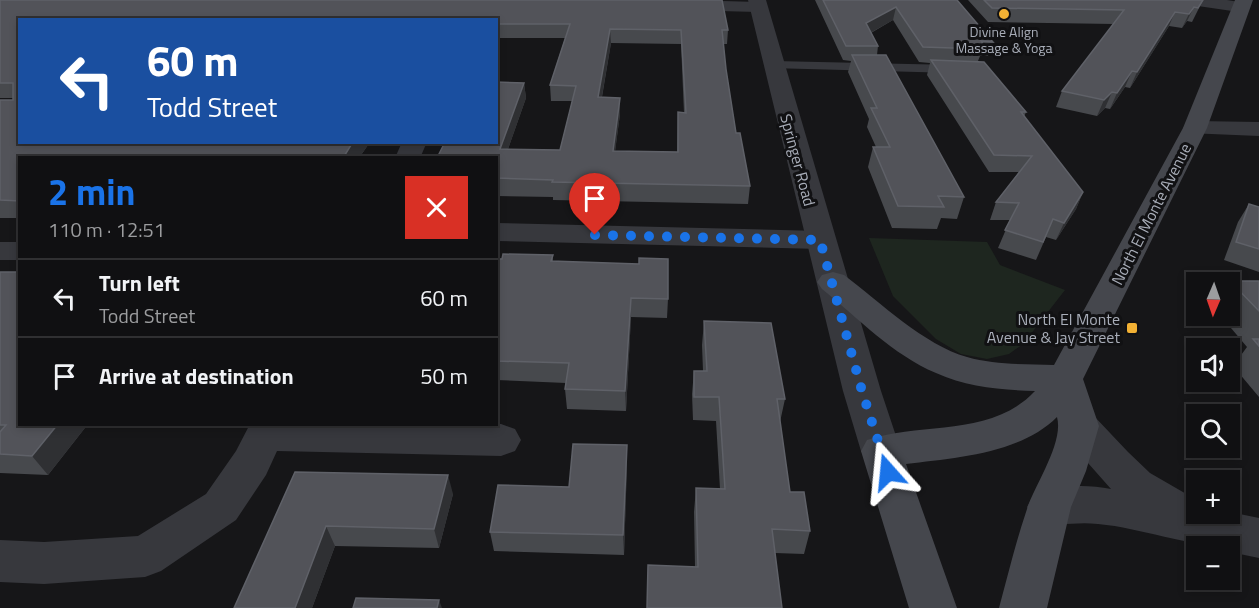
<!DOCTYPE html>
<html lang="en">
<head>
<meta charset="utf-8">
<style>
  body { margin:0; font-family:"Titillium Web",sans-serif; background:#1e1e20; color:#f1f3f6; height:100vh; display:flex; flex-direction:column; font-size:22px; white-space:nowrap }
  * { box-sizing:border-box; margin:0 }
  p { font-size:20px; color:#9c9d9f }
  .icon { flex:none; width:33px; height:33px; fill:none; stroke:currentColor; stroke-width:2; stroke-linecap:round; stroke-linejoin:round }
  .map { position:relative; flex:1; overflow:hidden }
  .sheet { position:absolute; left:18px; top:156px; width:480px; height:270px; display:flex; flex-direction:column; background:#101012; border-radius:0px; box-shadow:0 3px 9px #0003,0 0 0 2px #303032 }
  .sheet>* { flex:none }
  .banner { position:absolute; left:18px; top:18px; width:480px; height:126px; border-radius:0px; box-shadow:0 3px 9px #0003,0 0 0 2px #303032; background:#1a4fa0; color:#fff; overflow:hidden }
  .needle { width:39px; rotate:182deg }
  .tools { position:absolute; left:1186px; top:272px; display:grid; gap:12px }
  .tools a { display:grid; place-items:center; width:54px; height:54px; border-radius:0px; background:#101012; box-shadow:0 3px 9px #0003,0 0 0 2px #303032; font-size:30px }
  .pin { position:absolute; display:grid; place-items:center; width:51px; height:51px; color:#fff; margin:-62px -26px; border-radius:50% 50% 50% 0; rotate:-45deg; box-shadow:0 0 6px #0007 }
  .pin .icon { rotate:45deg }
  .me { position:absolute; width:66px; margin:-33px; rotate:342deg; stroke-linejoin:round; filter:drop-shadow(0 0 4px #0008) }
  .turn { display:flex; align-items:center; gap:21px; height:126px; padding:0 30px; font-size:27px }
  .turn .icon { width:78px; height:78px; stroke-width:2.5 }
  .turn b { display:block; font-size:42px; line-height:51px }
  .round { display:grid; place-items:center; flex:none; width:63px; height:63px; border-radius:0px; background:#1e1e20 }
  .summary { display:flex; align-items:center; justify-content:space-between; height:102px; padding:0 30px }
  h1 { font-size:36px; font-weight:700; line-height:45px; color:#1a73e8 }
  ul { padding:0; list-style:none }
  li { display:flex; align-items:center; gap:18px; height:78px; padding:0 30px; border-top:2px solid #303032 }
  li div { flex:1 }
  li b { display:block; font-size:22px }
  li em { font-style:normal }
  .map>svg:first-child { display:block }
  .green { fill:#1e261f }
  .lines { fill:none; stroke-linecap:round; stroke-linejoin:round }
  .service { fill:#37383d; fill-rule:evenodd }
  .minor { fill:#37383d; fill-rule:evenodd }
  .tertiary { fill:#37383d; fill-rule:evenodd }
  .secondary { fill:#45474d; fill-rule:evenodd }
  .wall { fill:#47494d; fill-rule:evenodd }
  .shaded-wall { fill:#2f3033 }
  .building { fill:#525359; stroke:#5f6168; stroke-width:1.5; fill-rule:evenodd }
  .route { stroke:#1a73e8; stroke-width:10; stroke-dasharray:0 18 }
  .poi-dot { fill:#f2b134; stroke:#111113; stroke-width:2 }
  .labels { text-anchor:middle; stroke-width:6; stroke-linejoin:round; paint-order:stroke }
  .far-poi-label { font-size:14px; fill:#a8adb8; stroke:#111113 }
  .street-label { font-size:16px; fill:#a8adb8; stroke:#111113 }
  .poi-label { font-size:16px; fill:#a8adb8; stroke:#111113; text-anchor:end }
</style>
</head>
<body>
<div class="map">
<svg width="1259" height="608" viewBox="0 0 1259 608">
  <rect width="100%" height="100%" fill="#161618"/>
  <polygon class="green" points="869,238 987,242 1000,265 1065,290 1023,344 1009,354 987,359 961,354 936,339 893,296"/>
  <g class="lines">
    <polygon class="service" points="774,61 954,65 960,69 954,73 770,68 770,62"/>
    <g class="minor">
      <polygon points="687,0 758,2 764,3 767,7 764,11 758,12 679,10 673,9 670,5 673,1"/>
      <polygon points="1182,0 1227,0 1245,3 1248,7 1245,11 1239,12 1191,5 1185,4"/>
      <polygon points="402,142 427,142 420,158 395,158"/>
      <polygon points="496,223 820,231 830,234 835,240 830,246 820,249 496,241"/>
      <rect x="0" y="242" width="20" height="18"/>
      <path d="M 1079,411 L 1093,415 L 1128,452 L 1150,473 L 1195,499 L 1197,513 L 1230,512 L 1259,518 L 1259,558 L 1230,552 L 1230,546 C 1183,546 1143,528 1098,524 C 1074,521 1057,528 1034,520 L 1027,507 L 1034,494 C 1057,485 1086,484 1111,489 L 1065,437 L 1059,426 L 1065,415 Z"/>
      <polygon points="250,424 501,424 515,429 521,440 515,451 501,456 277,451 266,475 236,520 161,571 145,577 44,584 0,582 0,540 44,542 138,536 206,494 236,451"/>
    </g>
    <g class="tertiary">
      <polygon points="748,0 766,0 881,391 901,451 895,462 881,467 867,462 861,451 843,391"/>
      <polygon points="1195,121 1259,122 1259,136 1187,133 1183,128 1187,123"/>
    </g>
    <path class="secondary" d="M 1235,0 L 1253,0 L 1207,128 L 1083,379 L 1099,426 L 1086,471 L 1071,507 L 1047,608 L 999,608 C 1008,575 1016,541 1027,509 C 1035,484 1064,443 1057,417 C 1020,454 955,458 906,464 L 957,608 L 909,608 L 861,451 L 867,440 C 922,421 991,438 1035,391 C 1001,390 967,387 936,373 C 893,355 858,318 822,289 L 817,282 L 822,275 L 833,272 L 844,275 C 880,302 924,345 967,357 C 995,365 1025,364 1054,365 L 1183,128 Z"/>
  </g>
  <g class="wall">
    <path d="M 0,0 L 722,0 L 728,30 L 727,44 L 723,44 L 726,69 L 736,133 L 740,133 L 750,186 L 748,204 L 553,200 L 553,197 L 496,196 L 496,158 L 437,158 L 444,144 L 450,145 L 451,142 L 496,142 L 496,82 L 524,83 L 526,98 L 508,149 L 560,150 L 572,101 L 551,101 L 550,85 L 565,38 L 496,38 L 496,20 L 20,20 L 20,142 L 367,142 L 368,145 L 359,158 L 20,158 L 20,218 L 0,218 L 0,100 L 13,100 L 13,98 L 0,98 ZM 611,43 L 681,44 L 684,113 L 678,112 L 677,152 L 615,151 L 620,114 L 620,98 L 602,97 Z"/>
    <polygon points="815,0 957,0 993,42 988,56 980,56 978,61 1026,112 1024,117 1083,192 1076,209 1056,240 1046,237 1036,260 998,248 1010,220 990,220 996,202 1019,172 989,172 927,75 930,63 919,62 893,20 871,33 878,46 877,55 964,197 957,219 941,218 937,229 892,228 868,167 873,147 876,147 867,127 869,119 848,72 851,61 843,60"/>
    <polygon points="968,0 1203,0 1192,22 1187,21 1182,28 1169,26 1130,88 1125,87 1110,109 1105,108 1097,116 1056,107 1062,91 1114,24 988,22"/>
    <polygon points="1249,204 1259,207 1259,272 1224,260 1238,222"/>
    <polygon points="553,255 553,261 668,299 667,318 631,317 626,411 567,409 565,389 566,383 496,380 496,259"/>
    <polygon points="0,272 20,424 88,424 48,475 0,473"/>
    <polygon points="1230,281 1259,281 1259,397 1233,366 1247,347 1220,315 1230,315 1229,282"/>
    <polygon points="704,321 785,399 780,422 790,492 810,531 804,554 775,553 782,608 695,567 694,512 696,488 720,489 716,421 693,420 692,394 694,371 703,371 702,345"/>
    <polygon points="627,464 624,555 494,551 490,532"/>
    <polygon points="295,472 453,494 439,548 335,546 312,608 234,608"/>
  </g>
  <g class="shaded-wall">
    <polygon points="896,7 893,20 863,37 866,23"/>
    <polygon points="1194,7 1187,21 1182,28 1189,14"/>
    <polygon points="1175,12 1169,26 1130,88 1137,72"/>
    <polygon points="610,29 611,43 599,113 598,97"/>
    <polygon points="1132,71 1125,87 1110,109 1117,93"/>
    <polygon points="524,83 526,98 502,166 500,149"/>
    <polygon points="1112,92 1105,108 1097,116 1104,100"/>
    <polygon points="620,98 620,114 613,168 613,151"/>
    <polygon points="353,142 367,142 368,145 359,158 343,158"/>
    <polygon points="1083,192 1076,209 1056,240 1064,223"/>
    <polygon points="631,298 631,317 626,411 625,391"/>
    <polygon points="58,424 88,424 48,475 32,456"/>
    <polygon points="627,445 627,464 624,555 623,535"/>
    <polygon points="448,475 453,494 439,548 434,529"/>
    <polygon points="326,526 335,546 312,608 295,608"/>
    <polygon points="439,600 442,608 437,608"/>
  </g>
  <g class="building">
    <path d="M 0,0 L 722,0 L 728,30 L 722,30 L 726,69 L 736,133 L 740,133 L 750,186 L 552,182 L 553,180 L 496,178 L 496,158 L 437,158 L 444,144 L 450,145 L 451,142 L 496,142 L 496,82 L 524,83 L 500,149 L 560,150 L 576,86 L 550,85 L 570,24 L 496,24 L 496,20 L 20,20 L 20,142 L 353,142 L 343,158 L 20,158 L 20,201 L 0,200 L 0,100 L 13,100 L 13,83 L 0,83 ZM 610,29 L 681,30 L 686,113 L 678,112 L 678,152 L 613,151 L 620,98 L 598,97 Z"/>
    <polygon points="823,0 957,0 993,42 981,41 984,45 979,45 982,49 923,47 896,7 866,23 878,46 846,46"/>
    <polygon points="984,0 1203,0 1198,8 1194,7 1189,14 1175,12 1137,72 1132,71 1117,93 1112,92 1104,100 1062,91 1124,10 992,8"/>
    <polygon points="852,55 886,55 964,197 938,196 944,207 898,206 873,147 890,147 871,108 877,108"/>
    <polygon points="931,60 984,62 1026,112 1021,112 1083,192 1064,223 1053,219 1043,242 1005,230 1019,203 996,202 1032,156 994,155"/>
    <polygon points="1249,204 1259,207 1259,249 1236,242"/>
    <polygon points="503,254 553,255 551,261 639,264 639,258 668,259 668,299 631,298 625,391 565,389 569,363 496,361 496,259 502,259"/>
    <polygon points="0,272 20,272 20,424 58,424 32,456 0,454 0,432 6,425 0,425"/>
    <polygon points="1230,281 1259,281 1259,311"/>
    <polygon points="704,321 771,323 785,399 777,399 790,492 804,492 810,531 772,529 782,608 647,608 648,565 698,567 696,488 725,489 719,397 694,397 694,371 707,371"/>
    <polygon points="1253,339 1259,339 1259,346"/>
    <polygon points="573,444 627,445 623,535 490,532 498,485 569,487"/>
    <polygon points="295,472 448,475 434,529 326,526 295,608 234,608"/>
    <polygon points="356,598 439,600 437,608 353,608"/>
  </g>
  <g class="lines">
    <polyline class="route" points="595,235 820,240 862,391 888,472"/>
  </g>
  <g class="poi-dot">
    <circle cx="1004" cy="14" r="6"/>
    <rect x="1126" y="322" width="12" height="12" rx="3"/>
  </g>
  <g class="labels">
    <g class="far-poi-label">
      <text x="1004" y="37">Divine Align<tspan x="1004" dy="16">Massage &amp; Yoga</tspan></text>
    </g>
    <g class="street-label">
      <text transform="translate(798 160) rotate(75)" y="6">Springer Road</text>
      <text transform="translate(1151 214) rotate(-63)" y="6">North El Monte Avenue</text>
    </g>
    <g class="poi-label">
      <text x="1120" y="325">North El Monte<tspan x="1120" dy="18">Avenue &amp; Jay Street</tspan></text>
    </g>
  </g>
</svg>
<div class="tools">
<a><svg class="needle" viewBox="-14 -14 28 28"><path d="M0-13l5 13h-10z" fill="#e53935"/><path d="M0 13l5-13h-10z" fill="#9c9d9f"/></svg></a>
<a><svg class="icon" aria-label="sound" viewBox="0 0 24 24"><path d="M4 9h4l5-4v14l-5-4H4zM17 9q2 3 0 6"/></svg></a>
<a><svg class="icon" aria-label="search" viewBox="0 0 24 24"><circle cx="10" cy="10" r="6"/><path d="M15 15l6 6"/></svg></a>
<a>+</a>
<a>−</a>
</div>
<div class="pin" style="left:595px;top:235px;background:#d93025"><svg class="icon" aria-label="arrive" viewBox="0 0 24 24"><path d="M6 21V4h12l-3 4 3 4H6"/></svg></div>
<svg class="me" style="left:888px;top:472px" viewBox="-20 -20 40 40"><path d="M0-17L14 15 0 8-14 15z" fill="#1a73e8" stroke="#fff" stroke-width="4"/></svg>
<div class="banner">
<div class="turn"><svg class="icon" aria-label="left" viewBox="0 0 24 24"><path d="M17 20v-9H6M10 6l-5 5 5 5"/></svg><div><b>60 m</b>Todd Street</div></div>
</div>
<section class="sheet">
<div class="summary"><div><h1>2 min</h1><p>110 m · 12:51</p></div><a class="round" style="background:#d93025;color:#fff"><svg class="icon" aria-label="close" viewBox="0 0 24 24"><path d="M6 6l12 12M18 6L6 18"/></svg></a></div>
<ul>
<li><svg class="icon" aria-label="left" viewBox="0 0 24 24"><path d="M17 20v-9H6M10 6l-5 5 5 5"/></svg><div><b>Turn left</b><p>Todd Street</p></div><em>60 m</em></li>
<li><svg class="icon" aria-label="arrive" viewBox="0 0 24 24"><path d="M6 21V4h12l-3 4 3 4H6"/></svg><div><b>Arrive at destination</b></div><em>50 m</em></li>
</ul>
</section>
</div>
</body>
</html>
